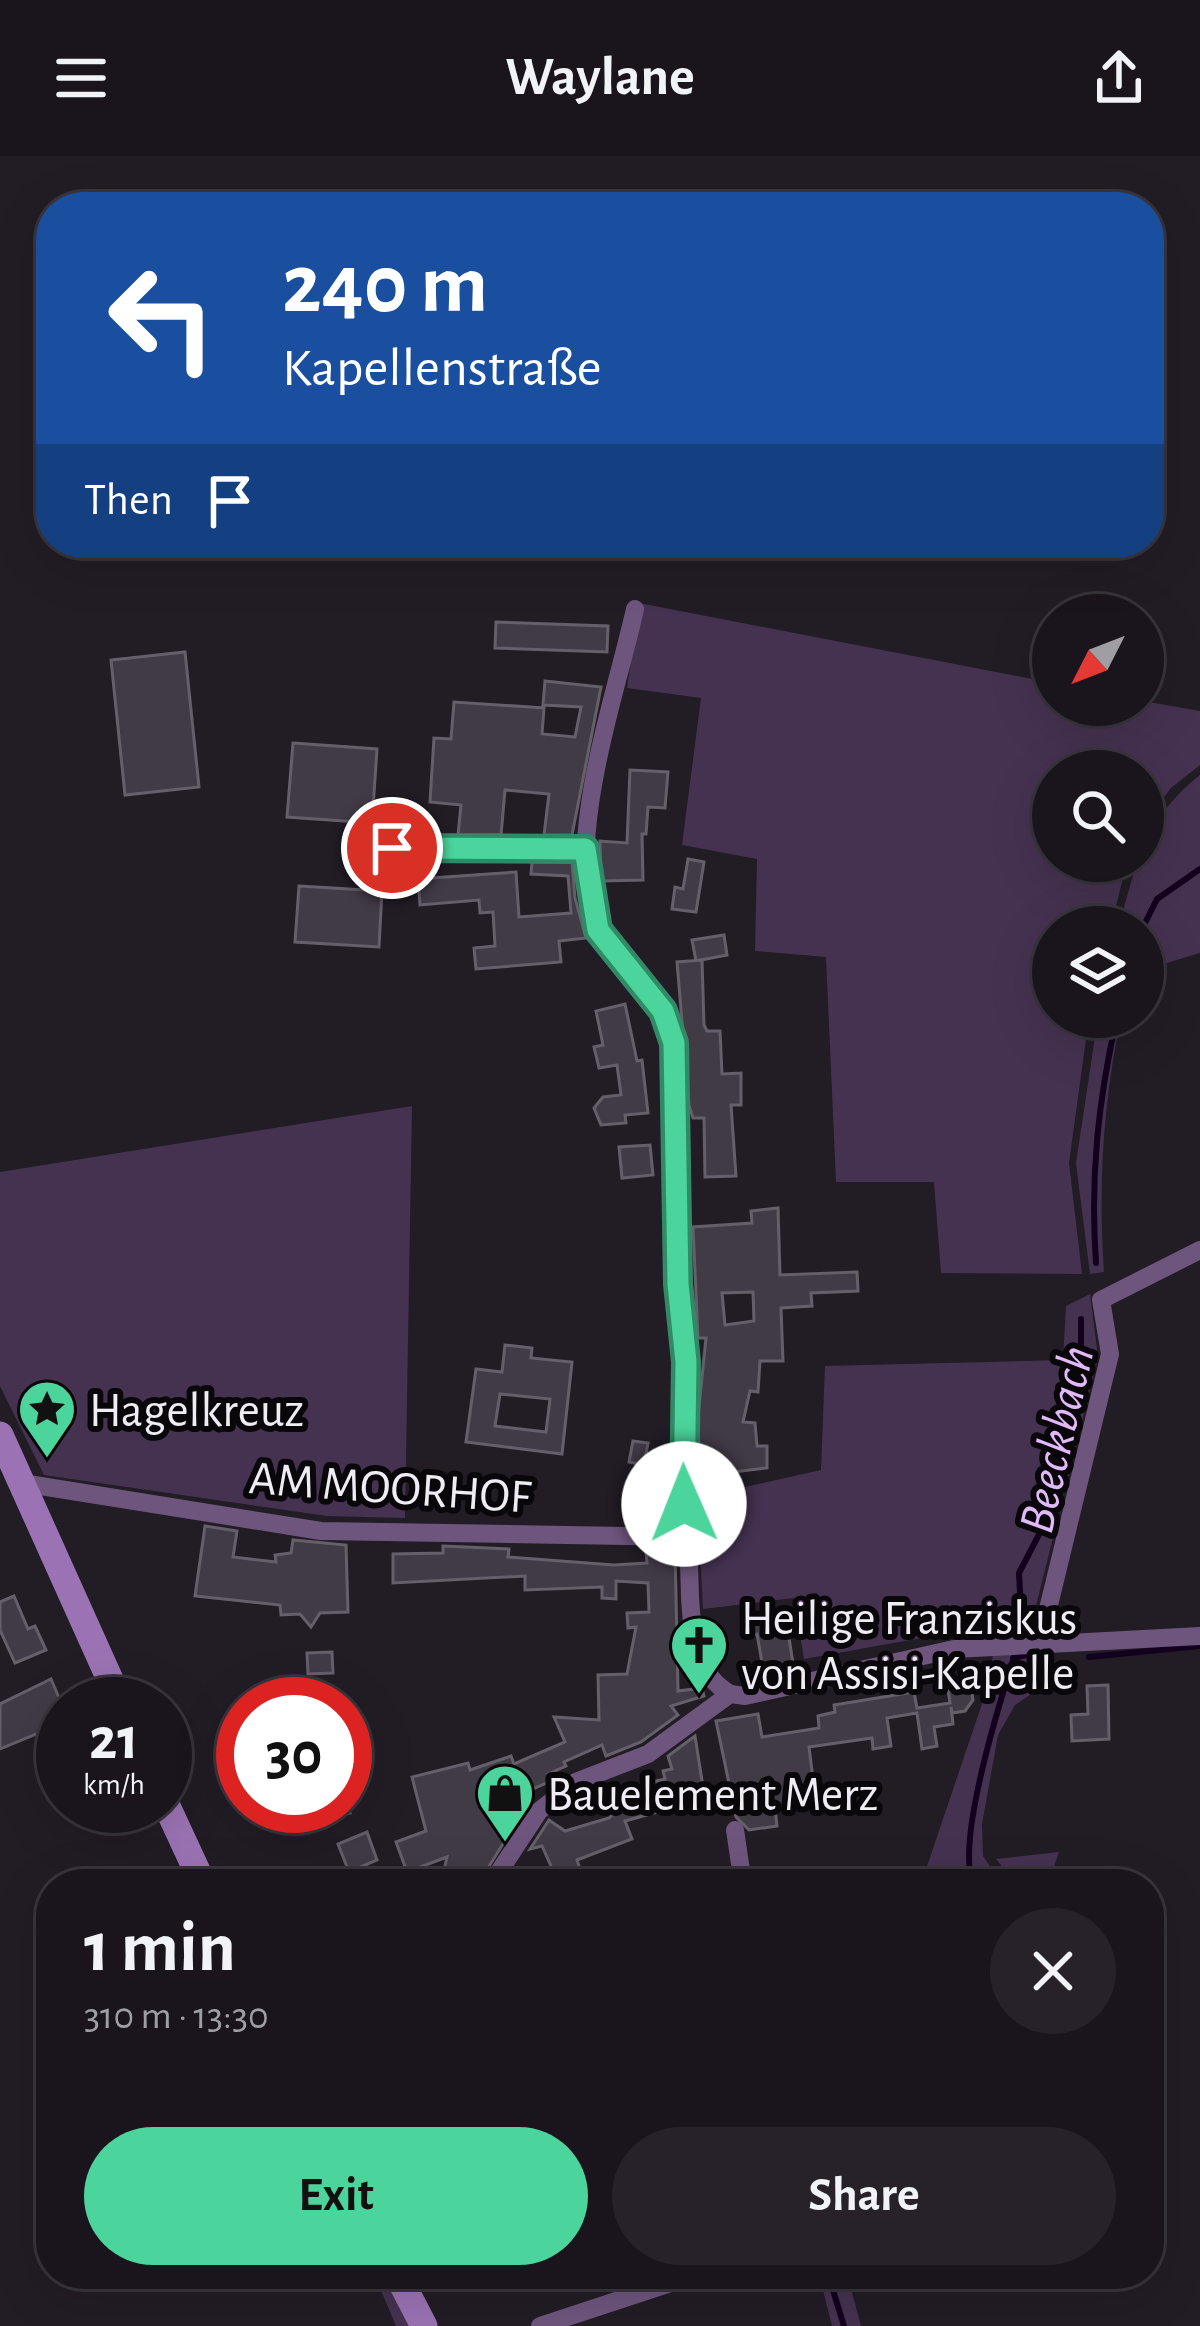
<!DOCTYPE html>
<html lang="en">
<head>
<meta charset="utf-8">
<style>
  body { margin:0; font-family:"Alegreya Sans",sans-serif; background:#272229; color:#f1f3f6; height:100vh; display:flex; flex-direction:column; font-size:45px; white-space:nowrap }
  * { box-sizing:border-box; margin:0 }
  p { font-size:39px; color:#9f9fa3 }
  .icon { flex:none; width:66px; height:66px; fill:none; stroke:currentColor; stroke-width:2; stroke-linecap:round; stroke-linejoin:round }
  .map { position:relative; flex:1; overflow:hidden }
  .sheet { position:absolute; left:36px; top:1713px; width:1128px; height:420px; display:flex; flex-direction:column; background:#1a151c; border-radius:48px; box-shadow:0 12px 48px #0002,0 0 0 3px #38343b }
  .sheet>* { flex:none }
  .banner { position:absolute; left:36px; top:36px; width:1128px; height:366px; border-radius:48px; box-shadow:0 12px 48px #0002,0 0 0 3px #38343b; background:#1a4fa0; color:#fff; overflow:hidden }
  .needle { width:78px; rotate:228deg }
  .buttons { position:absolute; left:1032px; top:438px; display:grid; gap:24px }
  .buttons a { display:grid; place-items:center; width:132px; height:132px; border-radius:50%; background:#1a151c; box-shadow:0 12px 48px #0002,0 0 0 3px #38343b; font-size:60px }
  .speed { position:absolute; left:36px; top:1521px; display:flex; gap:24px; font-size:60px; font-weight:700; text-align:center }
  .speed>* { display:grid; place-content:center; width:156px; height:156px; border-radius:50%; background:#1a151c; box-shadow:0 12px 48px #0002,0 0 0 3px #38343b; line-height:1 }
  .speed small { font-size:30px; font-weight:400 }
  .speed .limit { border:18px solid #d22; background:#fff; color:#111 }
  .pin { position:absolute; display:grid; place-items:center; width:102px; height:102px; color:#fff; margin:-51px; border:6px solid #fff; border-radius:50%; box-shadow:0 3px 12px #0007 }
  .me { position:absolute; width:132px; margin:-66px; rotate:359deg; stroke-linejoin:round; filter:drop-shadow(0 0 9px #0008) }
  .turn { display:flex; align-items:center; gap:42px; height:252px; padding:0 48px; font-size:54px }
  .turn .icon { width:156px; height:156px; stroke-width:2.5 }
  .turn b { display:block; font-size:84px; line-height:102px }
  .then { display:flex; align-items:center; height:114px; padding:0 48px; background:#0003; gap:24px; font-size:45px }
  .round { display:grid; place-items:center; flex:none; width:126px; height:126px; border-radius:63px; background:#272229 }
  .summary { display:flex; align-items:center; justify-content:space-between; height:204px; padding:0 48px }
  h1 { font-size:72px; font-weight:600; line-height:90px }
  .action { display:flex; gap:24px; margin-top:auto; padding:24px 48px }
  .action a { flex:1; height:138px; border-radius:72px; background:#4bd49b; color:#111; font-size:48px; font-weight:600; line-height:138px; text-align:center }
  .action a+a { background:#272229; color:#f1f3f6 }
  header { display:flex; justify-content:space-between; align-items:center; height:156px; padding:0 48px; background:#1a151c; font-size:54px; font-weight:600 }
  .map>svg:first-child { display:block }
  .green { fill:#453251 }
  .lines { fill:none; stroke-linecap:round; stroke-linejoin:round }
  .stream { stroke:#13001f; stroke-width:6 }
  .building { fill:#413b46; stroke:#655f6a; stroke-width:3; fill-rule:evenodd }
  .street { stroke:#6e557d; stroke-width:18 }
  .secondary { stroke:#9b73b4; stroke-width:27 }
  .route-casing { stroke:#318a65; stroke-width:30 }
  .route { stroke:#4bd49b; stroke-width:21 }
  .labels { text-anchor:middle; stroke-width:12; stroke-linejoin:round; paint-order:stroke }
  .poi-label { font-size:48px; fill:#f0ecf3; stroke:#0a070b; text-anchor:start }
  .street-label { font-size:48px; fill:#f0ecf3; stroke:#0a070b }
  .water-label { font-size:51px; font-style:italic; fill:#e1b9fa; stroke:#0a070b }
</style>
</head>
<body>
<header><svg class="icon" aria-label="menu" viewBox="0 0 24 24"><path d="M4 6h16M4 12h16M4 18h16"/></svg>Waylane<svg class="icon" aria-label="share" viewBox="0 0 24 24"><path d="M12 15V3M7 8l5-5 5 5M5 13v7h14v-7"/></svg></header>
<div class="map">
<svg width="1200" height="2170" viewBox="0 0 1200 2170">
  <rect width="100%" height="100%" fill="#221c25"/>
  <g class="green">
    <polygon points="639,447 1053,527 1053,549 1143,549 1143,545 1200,555 1200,609 1171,632 1143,668 1143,615 1053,615 1053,705 1127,705 1111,771 1053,771 1053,861 1089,861 1069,1007 1082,1118 941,1117 934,1026 836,1026 826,801 755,795 757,703 682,689 701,542 627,532"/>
    <path d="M 1200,619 L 1200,797 L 1143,814 L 1143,771 L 1119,771 C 1135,709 1147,660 1200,619 Z"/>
    <path d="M 1098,861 L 1121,861 C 1103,948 1098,1027 1104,1116 L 1090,1118 L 1076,1007 Z"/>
    <polygon points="412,950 405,1362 327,1360 44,1319 0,1230 0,1016"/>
    <polygon points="1090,1138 1098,1201 1033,1462 804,1503 794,1442 703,1453 697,1342 821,1314 825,1210 1063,1204 1066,1150"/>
    <polygon points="996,1485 1044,1496 1045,1529 1015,1549 998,1579 982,1668 983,1700 1002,1728 921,1728 985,1539"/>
    <polygon points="1059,1696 1048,1728 1016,1728 996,1703"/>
    <polygon points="308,2118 368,2118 317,2132 291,2123"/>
    <polygon points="374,2118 383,2118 410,2170 396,2170"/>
    <polygon points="819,2118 847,2118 861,2170 832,2170"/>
  </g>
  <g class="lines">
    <g class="stream">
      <polyline points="1143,771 1157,743 1200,713"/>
      <path d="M 1096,1107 C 1090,1021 1098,945 1117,861"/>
      <polyline points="1022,1474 1019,1417 1047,1363 1058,1271 1081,1213 1081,1163"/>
      <polyline points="1089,1501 1200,1490"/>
      <polyline points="1013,1502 1031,1498"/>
      <path d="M 973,1728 C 956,1686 1000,1545 1015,1498"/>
      <polyline points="828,2118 844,2170"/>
    </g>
  </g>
  <g class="building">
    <polygon points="72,387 126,387 126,402 72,400"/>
    <polygon points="496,466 608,470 607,496 495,492"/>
    <polygon points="185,496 199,631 125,639 111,504"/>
    <polygon points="545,525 601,531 572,679 544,679 549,638 505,634 501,679 458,679 461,649 430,646 434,582 451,583 454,546 544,552 542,578 575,581 581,551 543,549"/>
    <polygon points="293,587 377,593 372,667 287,661"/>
    <polygon points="630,614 668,616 665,652 648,651 646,678 642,678 643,724 601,725 600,685 627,687"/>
    <polygon points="688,703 704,706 696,756 672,753 675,731 683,733"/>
    <polygon points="532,706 572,706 575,742 586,782 559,785 561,806 476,813 474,792 495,790 493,756 480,757 479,744 420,749 418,723 516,716 519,761 571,757 568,720 531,718"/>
    <polygon points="299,730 382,735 379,791 295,786"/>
    <polygon points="724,779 727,799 696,805 692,784"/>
    <polygon points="702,804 704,869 707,875 720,875 722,918 741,917 741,949 731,949 736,1020 705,1021 704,962 693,962 689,949 677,806"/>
    <polygon points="625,848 637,905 642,904 648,957 625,959 626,967 601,969 594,952 603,941 621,939 617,909 599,912 594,891 603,889 596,855"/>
    <polygon points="650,989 653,1019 622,1022 619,991"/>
    <path d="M 778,1052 L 780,1119 L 857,1116 L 858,1135 L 811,1137 L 812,1150 L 781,1152 L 783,1205 L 760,1205 L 758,1236 L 750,1235 L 743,1266 L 755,1267 L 757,1290 L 767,1290 L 767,1312 L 700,1320 L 698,1261 L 706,1182 L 698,1182 L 693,1071 L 752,1067 L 751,1055 ZM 753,1136 L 754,1165 L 725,1169 L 722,1137 Z"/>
    <path d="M 505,1189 L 532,1192 L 531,1202 L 572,1206 L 562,1298 L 466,1286 L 476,1213 L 502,1216 ZM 500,1238 L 550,1243 L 546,1276 L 495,1270 Z"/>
    <polygon points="633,1285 648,1287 644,1309 629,1306"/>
    <polygon points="205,1370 237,1375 233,1401 276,1406 275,1399 291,1397 293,1384 346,1389 348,1456 320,1457 311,1471 300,1458 281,1459 280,1449 195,1440"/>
    <polygon points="443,1390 509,1393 508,1401 614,1409 647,1407 646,1395 675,1394 678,1535 702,1532 704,1540 671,1550 678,1559 641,1586 606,1600 602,1589 564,1606 566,1610 548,1618 551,1625 512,1642 524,1654 478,1728 441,1728 447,1701 407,1716 396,1686 426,1675 412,1621 468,1607 470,1614 511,1600 514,1608 565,1586 554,1561 599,1564 598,1519 627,1518 636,1471 628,1472 627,1457 649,1456 648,1427 616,1425 616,1443 602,1442 602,1431 525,1434 525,1420 393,1427 393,1398 443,1397"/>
    <polygon points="14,1440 28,1473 35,1470 46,1494 15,1507 0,1474 0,1446"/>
    <polygon points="785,1456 794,1514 764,1518 757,1478 747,1480 744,1462"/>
    <polygon points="332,1496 333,1517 308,1518 307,1497"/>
    <polygon points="51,1523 63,1551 63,1567 0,1593 0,1548"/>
    <polygon points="970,1525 973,1544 965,1555 952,1557 951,1551 953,1568 934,1571 937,1590 922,1593 917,1557 887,1562 891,1590 873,1593 872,1582 809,1591 816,1646 775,1652 777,1670 749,1674 736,1661 716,1565 758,1558 762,1581 819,1572 818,1560 835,1556 834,1549 914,1536 917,1552 950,1547 947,1528"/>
    <polygon points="1108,1529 1109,1583 1072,1585 1071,1559 1088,1558 1087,1530"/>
    <polygon points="695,1580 706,1650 683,1649 625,1665 632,1683 577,1704 585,1728 559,1728 542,1690 530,1693 549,1664 565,1675 609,1662 619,1653 616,1641 635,1636 633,1630 665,1623 663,1615 672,1613 668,1600"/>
    <polygon points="345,1645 350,1657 308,1670 304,1656 345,1650"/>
    <polygon points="367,1676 377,1704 349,1716 338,1688"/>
  </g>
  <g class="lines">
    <g class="street">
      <path d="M 635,453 C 616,540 562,689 597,773 C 615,816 663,839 674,887 L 690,1441 C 693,1481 693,1515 730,1538"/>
      <polyline points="392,692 585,693"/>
      <polyline points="22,1327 321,1375 685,1381"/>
      <polyline points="1040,1486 1110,1198 1101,1144 1200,1094"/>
      <polyline points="735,1674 743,1728"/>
      <polyline points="491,1728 539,1655 576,1626 648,1598 730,1538 745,1540 954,1493 1200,1480"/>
      <polyline points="540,2170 698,2118"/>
    </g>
    <g class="secondary">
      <polyline points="0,1279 121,1548"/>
      <polyline points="165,1646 203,1728"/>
      <polyline points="397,2118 424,2170"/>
    </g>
  </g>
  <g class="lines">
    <defs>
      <polyline id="route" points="392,692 585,693 598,774 663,855 674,887 678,1128 686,1206 684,1348"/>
    </defs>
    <use href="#route" class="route-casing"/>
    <use href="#route" class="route"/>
  </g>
  <defs>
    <symbol id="sight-pin" viewBox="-11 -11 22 30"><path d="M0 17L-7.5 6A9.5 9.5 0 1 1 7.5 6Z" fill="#4bd49b" stroke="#0a070b"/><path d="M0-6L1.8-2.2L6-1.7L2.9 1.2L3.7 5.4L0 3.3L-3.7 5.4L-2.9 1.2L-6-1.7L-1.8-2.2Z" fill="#111"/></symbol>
    <symbol id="church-pin" viewBox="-11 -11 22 30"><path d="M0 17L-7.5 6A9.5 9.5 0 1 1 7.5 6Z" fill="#4bd49b" stroke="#0a070b"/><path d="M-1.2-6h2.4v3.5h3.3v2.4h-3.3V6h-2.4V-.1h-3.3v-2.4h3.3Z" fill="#111"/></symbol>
    <symbol id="shop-pin" viewBox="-11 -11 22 30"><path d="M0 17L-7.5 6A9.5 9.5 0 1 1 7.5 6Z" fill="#4bd49b" stroke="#0a070b"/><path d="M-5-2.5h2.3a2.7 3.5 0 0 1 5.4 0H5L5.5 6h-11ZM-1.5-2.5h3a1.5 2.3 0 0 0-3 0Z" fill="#111"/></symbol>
  </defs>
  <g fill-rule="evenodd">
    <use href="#sight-pin" x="14" y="1220" width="66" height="90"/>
    <use href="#church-pin" x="666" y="1456" width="66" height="90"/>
    <use href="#shop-pin" x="472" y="1604" width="66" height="90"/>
  </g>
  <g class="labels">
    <g class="poi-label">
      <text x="89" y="1270">Hagelkreuz</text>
      <text x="741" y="1478">Heilige Franziskus<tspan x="741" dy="55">von Assisi-Kapelle</tspan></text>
      <text x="547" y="1654">Bauelement Merz</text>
    </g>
    <g class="street-label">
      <text transform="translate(390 1330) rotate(4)" y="17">AM MOORHOF</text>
    </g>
    <g class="water-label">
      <text transform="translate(1055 1283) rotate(-77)" y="18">Beeckbach</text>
    </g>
  </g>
</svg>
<div class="buttons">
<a><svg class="needle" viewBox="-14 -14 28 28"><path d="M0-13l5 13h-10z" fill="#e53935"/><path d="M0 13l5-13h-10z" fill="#9f9fa3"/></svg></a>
<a><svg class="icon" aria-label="search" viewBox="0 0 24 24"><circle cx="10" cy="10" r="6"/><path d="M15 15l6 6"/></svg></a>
<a><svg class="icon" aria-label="layers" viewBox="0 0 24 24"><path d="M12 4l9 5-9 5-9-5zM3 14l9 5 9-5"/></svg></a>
</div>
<div class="speed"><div>21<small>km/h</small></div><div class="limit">30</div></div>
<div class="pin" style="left:392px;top:692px;background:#d93025"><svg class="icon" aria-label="arrive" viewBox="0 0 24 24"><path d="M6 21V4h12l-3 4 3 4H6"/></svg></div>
<svg class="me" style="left:684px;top:1348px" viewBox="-20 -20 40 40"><circle r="19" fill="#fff"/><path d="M0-13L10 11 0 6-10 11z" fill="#4bd49b"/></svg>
<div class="banner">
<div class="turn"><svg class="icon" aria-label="left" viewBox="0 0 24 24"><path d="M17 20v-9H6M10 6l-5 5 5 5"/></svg><div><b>240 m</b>Kapellenstraße</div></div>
<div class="then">Then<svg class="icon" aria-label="arrive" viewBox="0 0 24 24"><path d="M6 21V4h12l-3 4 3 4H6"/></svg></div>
</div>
<section class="sheet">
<div class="summary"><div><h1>1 min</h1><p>310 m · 13:30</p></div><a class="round"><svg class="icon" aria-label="close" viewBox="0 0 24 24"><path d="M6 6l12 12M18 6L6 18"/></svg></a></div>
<div class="action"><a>Exit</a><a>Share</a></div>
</section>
</div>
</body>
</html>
